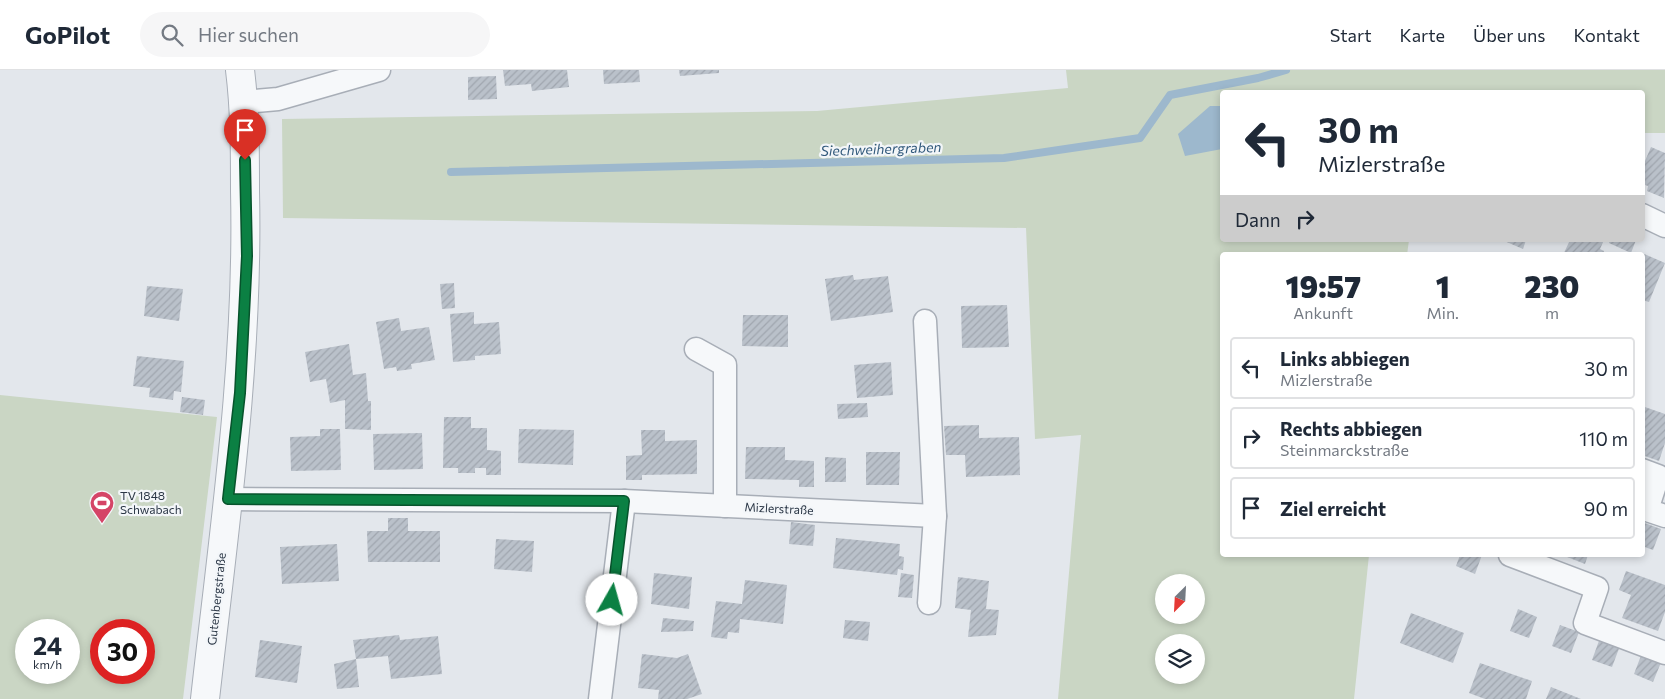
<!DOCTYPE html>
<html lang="de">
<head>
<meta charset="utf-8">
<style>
  body { margin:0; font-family:Commissioner,sans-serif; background:#f6f6f7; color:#1f2937; height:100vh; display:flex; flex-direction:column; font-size:19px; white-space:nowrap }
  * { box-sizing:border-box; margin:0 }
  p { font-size:16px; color:#747a83 }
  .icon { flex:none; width:28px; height:28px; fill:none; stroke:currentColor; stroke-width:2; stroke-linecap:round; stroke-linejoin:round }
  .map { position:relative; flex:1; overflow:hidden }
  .sheet { position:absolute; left:1220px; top:182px; width:425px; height:305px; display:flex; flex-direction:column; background:#fff; border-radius:5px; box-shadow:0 2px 8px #0003 }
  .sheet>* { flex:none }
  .hud { position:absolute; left:1220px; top:20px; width:425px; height:152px; border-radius:5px; box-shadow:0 2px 8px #0003; background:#fff; color:#1f2937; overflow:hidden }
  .needle { width:32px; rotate:204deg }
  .controls { position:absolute; left:1155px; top:504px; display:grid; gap:10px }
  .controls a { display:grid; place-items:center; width:50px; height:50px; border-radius:50%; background:#fff; box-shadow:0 2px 8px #0003; font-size:25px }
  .speed { position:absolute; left:15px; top:549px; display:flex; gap:10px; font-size:25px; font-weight:700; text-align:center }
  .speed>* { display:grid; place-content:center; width:65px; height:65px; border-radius:50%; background:#fff; box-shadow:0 2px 8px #0003; line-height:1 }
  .speed small { font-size:12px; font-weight:400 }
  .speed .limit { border:8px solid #d22; background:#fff; color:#111 }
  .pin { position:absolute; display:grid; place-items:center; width:42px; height:42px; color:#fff; margin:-51px -21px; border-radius:50% 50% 50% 0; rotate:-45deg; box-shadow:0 0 5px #0007 }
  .pin .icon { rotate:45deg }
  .me { position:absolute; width:55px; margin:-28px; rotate:7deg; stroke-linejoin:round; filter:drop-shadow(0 0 4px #0008) }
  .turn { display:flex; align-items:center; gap:18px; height:105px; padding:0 15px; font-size:22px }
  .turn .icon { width:65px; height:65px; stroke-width:2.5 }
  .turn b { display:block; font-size:35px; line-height:42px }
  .then { display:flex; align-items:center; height:48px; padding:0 15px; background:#0003; gap:10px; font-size:19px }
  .eta { display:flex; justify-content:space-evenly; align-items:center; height:85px; text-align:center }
  .eta b { font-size:30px; font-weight:800; line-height:35px }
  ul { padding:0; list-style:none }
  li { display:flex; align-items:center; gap:15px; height:62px; margin:0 10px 8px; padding:0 5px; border:2px solid #e0e1e3; border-radius:5px }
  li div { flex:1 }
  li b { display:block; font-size:19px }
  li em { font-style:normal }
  header { display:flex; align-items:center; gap:30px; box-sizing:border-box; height:70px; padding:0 25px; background:#fff; border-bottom:1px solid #e0e1e3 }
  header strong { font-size:24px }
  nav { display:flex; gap:28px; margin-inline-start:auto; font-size:18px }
  .search { width:350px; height:45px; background:#f6f6f7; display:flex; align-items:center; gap:12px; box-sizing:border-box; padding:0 18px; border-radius:28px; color:#747a83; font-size:19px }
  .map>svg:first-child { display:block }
  .green { fill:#cad6c4; fill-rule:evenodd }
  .water { fill:#9db8cd }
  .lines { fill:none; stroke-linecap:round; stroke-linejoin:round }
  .stream { stroke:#9db8cd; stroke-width:8 }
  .building { fill:url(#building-hatch) }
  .minor-casing { stroke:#a8aeb7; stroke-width:25 }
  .tertiary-casing { stroke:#a8aeb7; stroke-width:30 }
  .minor { stroke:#f6f8fa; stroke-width:22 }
  .tertiary { stroke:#f6f8fa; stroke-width:28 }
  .route-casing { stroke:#07532c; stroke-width:12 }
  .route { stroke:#0b8043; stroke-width:9 }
  .labels { text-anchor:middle; stroke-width:4.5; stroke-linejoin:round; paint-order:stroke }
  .poi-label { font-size:12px; fill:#2a3645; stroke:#f3f6f9; text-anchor:start }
  .street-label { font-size:12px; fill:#2a3645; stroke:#f3f6f9 }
  .water-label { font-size:14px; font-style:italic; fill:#31597b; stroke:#f3f6f9 }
</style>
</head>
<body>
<header>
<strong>GoPilot</strong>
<div class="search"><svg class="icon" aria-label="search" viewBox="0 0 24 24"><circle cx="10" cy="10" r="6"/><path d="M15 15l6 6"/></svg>Hier suchen</div>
<nav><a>Start</a><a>Karte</a><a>Über uns</a><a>Kontakt</a></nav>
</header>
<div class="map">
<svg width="1665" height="629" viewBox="0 0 1665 629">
  <defs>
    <pattern id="building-hatch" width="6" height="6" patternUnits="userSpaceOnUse" patternTransform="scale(1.25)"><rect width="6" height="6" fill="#bac1ca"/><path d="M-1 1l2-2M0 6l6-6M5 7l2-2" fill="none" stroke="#a0a6af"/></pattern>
  </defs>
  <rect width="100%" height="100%" fill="#e3e7ec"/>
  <g class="green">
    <path d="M 1066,0 L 1665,0 L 1665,63 L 1643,63 L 1642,22 L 1222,22 L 1222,170 L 1409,170 L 1407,185 L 1222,185 L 1222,485 L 1369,485 L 1354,629 L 1058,629 L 1081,365 L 1035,369 L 1026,158 L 283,148 L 282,49 L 817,41 L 1068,18 ZM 1164,512 L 1196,512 L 1196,545 L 1164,545 ZM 1164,572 L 1196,572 L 1196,605 L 1164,605 Z"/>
    <path d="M 0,325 L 217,347 L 183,629 L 0,629 ZM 26,560 L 69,560 L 69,602 L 26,602 ZM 101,560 L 144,560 L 144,602 L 101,602 Z"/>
  </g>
  <polygon class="water" points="1210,36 1222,36 1222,79 1185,86 1178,64"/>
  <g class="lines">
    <polyline class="stream" points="451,102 1004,88 1140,68 1170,25 1258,8 1286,0"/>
  </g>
  <g class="building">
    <polygon points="503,0 567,0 569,17 532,21 531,14 505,16"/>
    <polygon points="603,0 639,0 640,12 604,14"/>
    <polygon points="679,0 719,0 719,3 680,6"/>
    <polygon points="496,6 497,29 468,30 468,7"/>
    <polygon points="1651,77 1665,83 1664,128 1647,121 1648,116 1642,114 1642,98"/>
    <polygon points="1502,170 1526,170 1523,179"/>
    <polygon points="1570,170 1604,170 1600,179 1604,181 1602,185 1563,185"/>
    <polygon points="1610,170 1636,170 1631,183 1609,173"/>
    <polygon points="1642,183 1665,193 1649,232 1642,230 1642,185 1640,185"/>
    <polygon points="853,205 854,210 888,206 893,242 831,251 825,209"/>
    <polygon points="454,213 455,238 442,239 440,214"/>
    <polygon points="147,216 183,219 179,251 144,246"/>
    <polygon points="1007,235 1009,277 962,278 961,236"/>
    <polygon points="474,242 474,254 499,252 501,284 475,286 475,290 453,292 450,244"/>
    <polygon points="743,245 788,245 788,277 742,276"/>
    <polygon points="399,248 401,261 429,257 435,290 411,294 412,299 397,301 396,297 384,299 376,252"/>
    <polygon points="349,274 353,305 366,303 368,331 371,331 371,360 345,359 345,330 330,333 326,309 310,312 305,282"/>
    <polygon points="137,286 184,291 181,322 174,321 173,330 149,327 150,318 133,316"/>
    <polygon points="891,292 893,325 857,328 854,295"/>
    <polygon points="182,327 205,330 203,345 180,342"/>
    <polygon points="867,333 868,347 838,349 837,334"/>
    <polygon points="1642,336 1665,344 1665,373 1659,391 1642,385"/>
    <polygon points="444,347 471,347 471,358 487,358 487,380 501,381 501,405 486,405 486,398 475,398 475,403 458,403 458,398 443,398"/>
    <polygon points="979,355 979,368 1019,367 1020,405 966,407 965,385 946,385 944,356"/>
    <polygon points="320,359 340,359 341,400 291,401 290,367 320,366"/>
    <polygon points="519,359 574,360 573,395 518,393"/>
    <polygon points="641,360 665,360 665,371 697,370 697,404 642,405 642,410 626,410 626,386 642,385"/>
    <polygon points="422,363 423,399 374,400 373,364"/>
    <polygon points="746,377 785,377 785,390 814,391 814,417 799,417 799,410 745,409"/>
    <polygon points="866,382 900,382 899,415 866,415"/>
    <polygon points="825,387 846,388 846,412 825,412"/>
    <polygon points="388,448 408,448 408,461 440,461 440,492 368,492 367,461 388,461"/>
    <polygon points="791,452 815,455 813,476 789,474"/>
    <polygon points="1642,452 1661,459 1653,480 1642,476"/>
    <polygon points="836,468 900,474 899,486 904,487 903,500 898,499 897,505 833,498"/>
    <polygon points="496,469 534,471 532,502 494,499"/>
    <polygon points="337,474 339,511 282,514 280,477"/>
    <polygon points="1460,485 1482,485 1475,504 1456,496"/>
    <polygon points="1562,485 1588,485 1585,494"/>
    <polygon points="1626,501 1665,515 1665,542 1658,561 1622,548 1631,525 1619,520"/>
    <polygon points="654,503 692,507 689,539 651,534"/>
    <polygon points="901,503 914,505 912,528 898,527"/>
    <polygon points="958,507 989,511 986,539 999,540 996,565 968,567 971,540 955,538"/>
    <polygon points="745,510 787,515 783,554 740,549 739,563 728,562 727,569 711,567 716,531 742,534"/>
    <polygon points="1518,539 1537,547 1529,568 1510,561"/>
    <polygon points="1411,543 1464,563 1453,593 1400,573"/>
    <polygon points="663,548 694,551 693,561 661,562"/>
    <polygon points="845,550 870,552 868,571 843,568"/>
    <polygon points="1560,555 1579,562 1571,583 1552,576"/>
    <polygon points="399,565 400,570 438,566 442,604 391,609 388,586 356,589 353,570"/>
    <polygon points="1600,568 1620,576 1612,597 1592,590"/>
    <polygon points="260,570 302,576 297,613 255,607"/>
    <polygon points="1642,583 1662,590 1653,612 1634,604"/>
    <polygon points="642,584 677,588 688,584 702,624 687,629 658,629 659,620 638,618"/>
    <polygon points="356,589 359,617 337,619 334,594"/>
    <polygon points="1480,593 1532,611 1526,629 1485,629 1469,623"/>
    <polygon points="1551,617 1581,629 1546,629"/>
  </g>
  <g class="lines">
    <defs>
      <g id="minor">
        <polyline points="244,32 278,29 379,0"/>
        <polyline points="1642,145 1665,156"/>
        <polyline points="925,251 935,446 929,533"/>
        <polyline points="696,279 725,295 725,436"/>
        <polyline points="1642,400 1658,406 1647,440 1665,446"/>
        <polyline points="228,429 624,431 935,446"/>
        <polyline points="1510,485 1597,518 1585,553 1665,583"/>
        <polyline points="600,629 624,431"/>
      </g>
      <path id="tertiary" d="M 205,629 C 224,460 249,291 245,121 C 245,80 245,40 240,0"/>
    </defs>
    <use href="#minor" class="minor-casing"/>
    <use href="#tertiary" class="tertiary-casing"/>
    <use href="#minor" class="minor"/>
    <use href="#tertiary" class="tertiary"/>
  </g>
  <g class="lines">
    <defs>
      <polyline id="route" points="245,90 247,186 240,323 228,429 624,431 612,530"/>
    </defs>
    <use href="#route" class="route-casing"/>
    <use href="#route" class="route"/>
  </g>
  <defs>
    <symbol id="stadium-pin" viewBox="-11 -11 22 30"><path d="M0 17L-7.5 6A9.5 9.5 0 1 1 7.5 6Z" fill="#d54467" stroke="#f3f6f9"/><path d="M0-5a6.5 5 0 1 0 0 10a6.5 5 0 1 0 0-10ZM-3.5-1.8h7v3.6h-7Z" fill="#fff"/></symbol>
  </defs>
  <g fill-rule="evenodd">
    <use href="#stadium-pin" x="88" y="419" width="28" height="38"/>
  </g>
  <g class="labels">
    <g class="poi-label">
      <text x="120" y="430">TV 1848<tspan x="120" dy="14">Schwabach</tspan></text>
    </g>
    <g class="street-label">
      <text transform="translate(779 439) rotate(3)" y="4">Mizlerstraße</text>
      <text transform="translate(217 529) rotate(-84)" y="4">Gutenbergstraße</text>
    </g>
    <g class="water-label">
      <text transform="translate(881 79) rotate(-2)" y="5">Siechweihergraben</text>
    </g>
  </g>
</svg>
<div class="controls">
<a><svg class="needle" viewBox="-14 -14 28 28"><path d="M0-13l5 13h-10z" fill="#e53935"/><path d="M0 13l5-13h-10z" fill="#747a83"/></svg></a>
<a><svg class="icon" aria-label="layers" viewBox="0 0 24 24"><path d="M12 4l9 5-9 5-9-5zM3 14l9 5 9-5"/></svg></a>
</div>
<div class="speed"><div>24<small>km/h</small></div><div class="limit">30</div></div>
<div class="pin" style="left:245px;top:90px;background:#d93025"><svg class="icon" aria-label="arrive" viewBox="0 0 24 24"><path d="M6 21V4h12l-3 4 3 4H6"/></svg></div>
<svg class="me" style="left:612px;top:530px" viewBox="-20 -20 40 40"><circle r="19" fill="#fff"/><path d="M0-13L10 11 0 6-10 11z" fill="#0b8043"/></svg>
<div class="hud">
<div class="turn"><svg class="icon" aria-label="left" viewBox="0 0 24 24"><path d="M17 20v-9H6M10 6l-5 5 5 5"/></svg><div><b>30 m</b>Mizlerstraße</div></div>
<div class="then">Dann<svg class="icon" aria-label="right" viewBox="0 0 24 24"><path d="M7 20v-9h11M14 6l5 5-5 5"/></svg></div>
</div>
<section class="sheet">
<div class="eta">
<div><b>19:57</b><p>Ankunft</p></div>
<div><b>1</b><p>Min.</p></div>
<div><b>230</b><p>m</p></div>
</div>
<ul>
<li><svg class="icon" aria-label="left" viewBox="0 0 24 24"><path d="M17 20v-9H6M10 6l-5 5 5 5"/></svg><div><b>Links abbiegen</b><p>Mizlerstraße</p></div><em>30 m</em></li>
<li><svg class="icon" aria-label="right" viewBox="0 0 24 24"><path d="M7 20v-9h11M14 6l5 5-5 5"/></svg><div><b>Rechts abbiegen</b><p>Steinmarckstraße</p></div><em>110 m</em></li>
<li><svg class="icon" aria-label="arrive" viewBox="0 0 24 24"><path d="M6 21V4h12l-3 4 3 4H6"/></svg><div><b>Ziel erreicht</b></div><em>90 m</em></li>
</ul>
</section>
</div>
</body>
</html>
